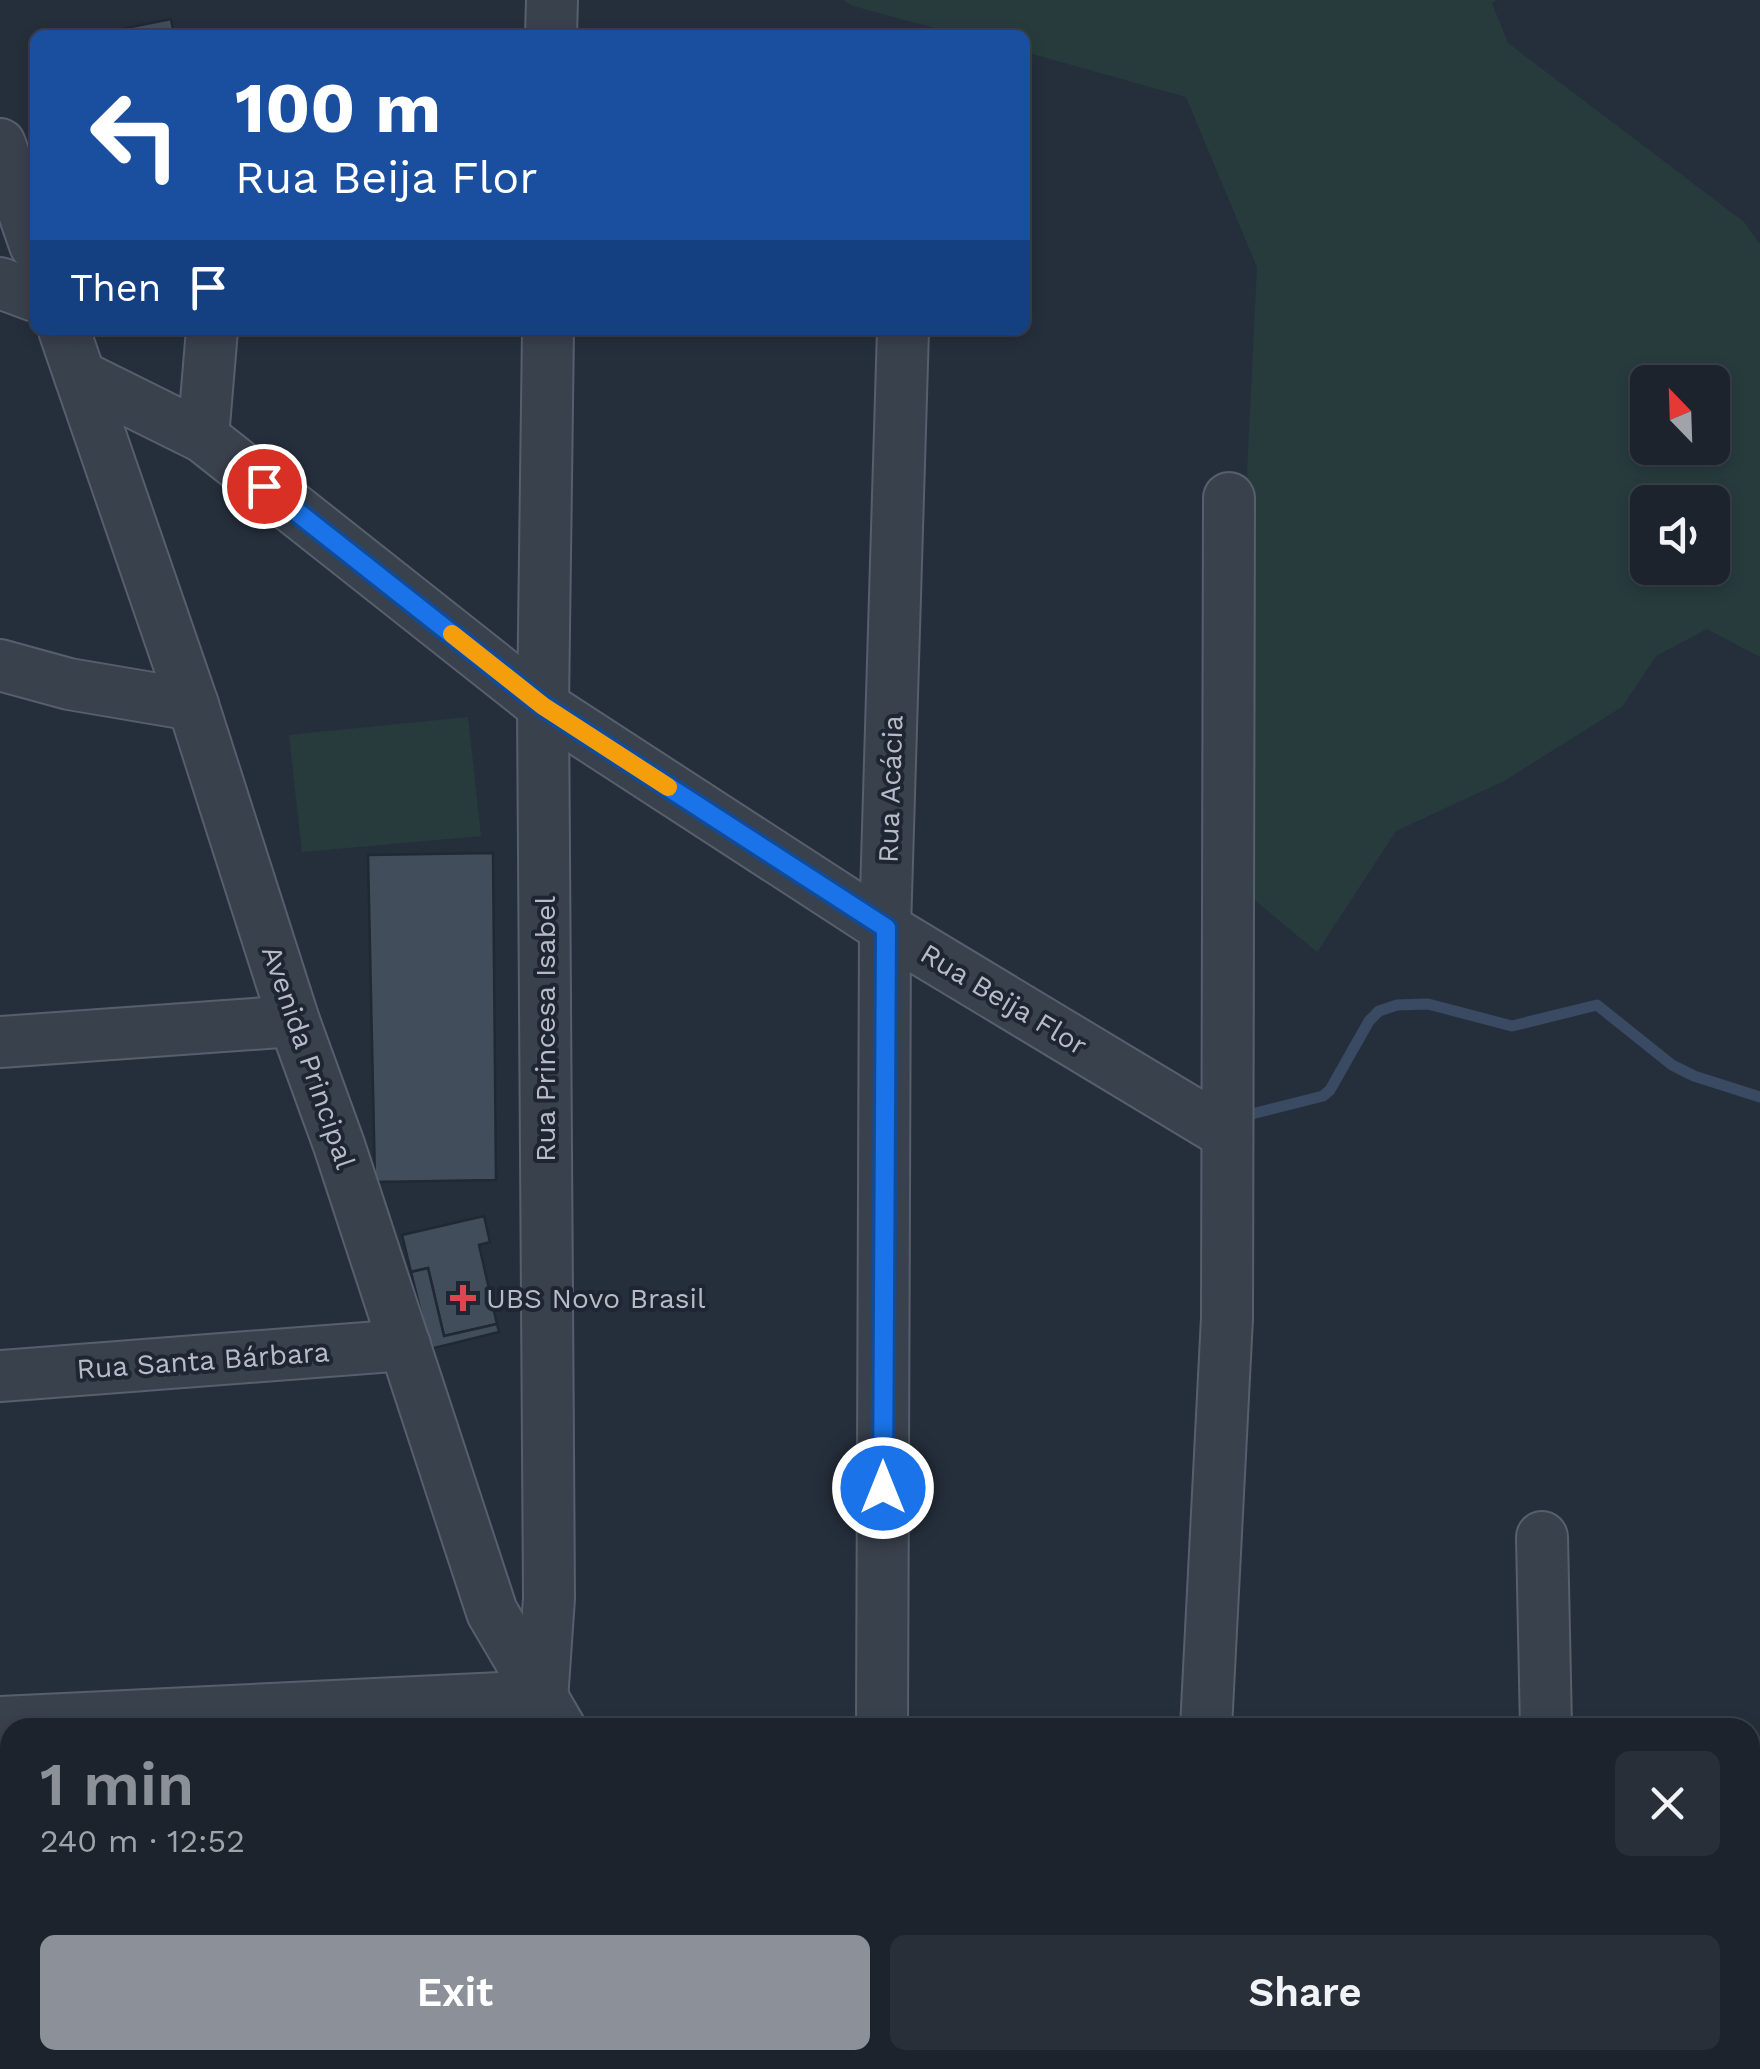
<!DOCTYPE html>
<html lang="en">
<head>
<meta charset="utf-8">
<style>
  body { margin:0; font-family:"Work Sans",sans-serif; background:#292f39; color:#f1f3f6; height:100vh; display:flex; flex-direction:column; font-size:38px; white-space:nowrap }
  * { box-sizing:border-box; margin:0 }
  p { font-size:32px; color:#a0a4aa }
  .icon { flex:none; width:55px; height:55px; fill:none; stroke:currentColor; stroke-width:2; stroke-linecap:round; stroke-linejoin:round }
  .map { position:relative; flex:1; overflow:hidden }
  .side { position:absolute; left:0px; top:1718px; width:1760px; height:352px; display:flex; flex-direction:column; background:#1c232d; border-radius:30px 30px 0 0; box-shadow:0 5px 15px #0003,0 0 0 2px #3a4049 }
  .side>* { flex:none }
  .hud { position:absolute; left:30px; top:30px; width:1000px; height:305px; border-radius:15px; box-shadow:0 5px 15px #0003,0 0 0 2px #3a4049; background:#1a4fa0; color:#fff; overflow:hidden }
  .needle { width:65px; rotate:337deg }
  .controls { position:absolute; left:1630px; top:365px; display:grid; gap:20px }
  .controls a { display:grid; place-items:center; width:100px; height:100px; border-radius:15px; background:#1c232d; box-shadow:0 5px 15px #0003,0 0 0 2px #3a4049; font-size:50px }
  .pin { position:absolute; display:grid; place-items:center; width:85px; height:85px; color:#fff; margin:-42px; border:5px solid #fff; border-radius:50%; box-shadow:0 2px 10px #0007 }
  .me { position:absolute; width:110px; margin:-55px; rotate:0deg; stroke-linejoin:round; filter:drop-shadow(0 0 8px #0008) }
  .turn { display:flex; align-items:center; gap:35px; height:210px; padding:0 40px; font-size:45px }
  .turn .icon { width:130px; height:130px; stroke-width:2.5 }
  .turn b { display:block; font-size:70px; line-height:85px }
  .then { display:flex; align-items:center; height:95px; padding:0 40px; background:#0003; gap:20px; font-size:38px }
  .round { display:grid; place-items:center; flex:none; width:105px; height:105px; border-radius:15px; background:#292f39 }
  .overview { display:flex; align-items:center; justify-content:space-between; height:170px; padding:0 40px }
  h1 { font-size:60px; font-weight:600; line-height:75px; color:#8c9099 }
  .cta { display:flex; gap:20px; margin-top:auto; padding:20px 40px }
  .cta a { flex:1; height:115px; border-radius:15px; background:#8c9099; color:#fff; font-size:40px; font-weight:600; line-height:115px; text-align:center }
  .cta a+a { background:#292f39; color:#f1f3f6 }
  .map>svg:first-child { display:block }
  .green { fill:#273b3d; fill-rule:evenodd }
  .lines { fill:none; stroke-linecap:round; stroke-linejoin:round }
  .stream { stroke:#3a4a63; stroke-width:11 }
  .building { fill:#424d5b; stroke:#202834; stroke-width:2.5 }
  .minor-casing { stroke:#575f6b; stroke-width:54 }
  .minor { stroke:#39414d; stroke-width:50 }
  .route-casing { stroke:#114b97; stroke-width:25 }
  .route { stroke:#1a73e8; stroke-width:18 }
  .slow { stroke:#f59e0b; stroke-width:18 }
  .health-dot { fill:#e0444e; stroke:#1e2632; stroke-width:4 }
  .labels { text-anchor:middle; stroke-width:8; stroke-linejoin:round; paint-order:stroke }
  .street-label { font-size:28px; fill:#b5bcc8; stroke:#1e2632 }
  .poi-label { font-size:28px; fill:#b5bcc8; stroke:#1e2632; text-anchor:start }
</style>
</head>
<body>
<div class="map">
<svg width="1760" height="2069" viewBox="0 0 1760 2069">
  <rect width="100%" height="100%" fill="#252f3c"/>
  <g class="green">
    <path d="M 843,0 L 1497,0 L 1492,3 L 1508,43 L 1744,222 L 1760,244 L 1760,657 L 1707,629 L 1656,656 L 1622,707 L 1504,781 L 1396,831 L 1317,952 L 1252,898 L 1241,598 L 1257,267 L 1186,97 L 1025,52 L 1025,35 L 961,35 L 853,6 ZM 1648,382 L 1712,382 L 1712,448 L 1648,448 ZM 1648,502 L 1712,502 L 1712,568 L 1648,568 Z"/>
    <polygon points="468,717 481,836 302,852 289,735"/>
  </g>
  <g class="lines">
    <polyline class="stream" points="1240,1117 1323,1096 1330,1090 1369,1021 1379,1011 1397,1005 1428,1004 1512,1026 1597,1005 1672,1065 1694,1076 1760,1097"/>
  </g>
  <g class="building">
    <polygon points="171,19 174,35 91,35"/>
    <polygon points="493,853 496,1180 375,1182 368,855"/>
    <polygon points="484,1216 490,1242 479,1245 497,1324 444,1336 428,1268 411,1272 402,1235"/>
    <polygon points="428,1268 444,1336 497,1324 499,1332 430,1349 411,1272"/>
  </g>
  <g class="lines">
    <defs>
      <g id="minor">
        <polyline points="551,35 552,0"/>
        <polyline points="0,144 35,245"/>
        <polyline points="0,283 35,296"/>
        <polyline points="64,330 193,705 294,1021 339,1145 492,1612 560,1728"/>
        <polyline points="80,376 203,437 543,706 885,928 1227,1134"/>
        <polyline points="203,437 212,330"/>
        <polyline points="0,665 69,684 193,705"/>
        <polyline points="0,1042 294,1021"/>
        <polyline points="0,1376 405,1345"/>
        <polyline points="1542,1537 1546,1728"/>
        <polyline points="542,1700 549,1598 543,706 548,330"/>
        <polyline points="0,1722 542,1696"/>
        <polyline points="882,1728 885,928 903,330"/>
        <polyline points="1206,1728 1227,1318 1229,498"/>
        <polyline points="0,2050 10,2050"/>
        <polyline points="555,2060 556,2069"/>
        <polyline points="816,2060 826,2069"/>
        <polyline points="1203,2060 1203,2069"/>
        <polyline points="1547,2060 1547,2069"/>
        <polyline points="880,2069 880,2060"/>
      </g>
    </defs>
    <use href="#minor" class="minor-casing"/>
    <use href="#minor" class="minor"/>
  </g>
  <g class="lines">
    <defs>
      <polyline id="route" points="264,486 543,706 886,928 883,1488"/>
    </defs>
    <use href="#route" class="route-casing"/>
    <use href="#route" class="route"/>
    <polyline class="slow" points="452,634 543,706 668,787"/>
  </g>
  <path class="health-dot" d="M458 1283h10v10h10v10h-10v10h-10v-10h-10v-10h10z"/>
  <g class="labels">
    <g class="street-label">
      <text transform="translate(890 789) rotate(-88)" y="10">Rua Acácia</text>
      <text transform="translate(1004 999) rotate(31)" y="10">Rua Beija Flor</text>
      <text transform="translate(545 1029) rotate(-90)" y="10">Rua Princesa Isabel</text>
      <text transform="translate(309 1057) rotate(71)" y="10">Avenida Principal</text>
      <text transform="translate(203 1360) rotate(-4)" y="10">Rua Santa Bárbara</text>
    </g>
    <g class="poi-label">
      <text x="486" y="1308">UBS Novo Brasil</text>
    </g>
  </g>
</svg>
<div class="controls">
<a><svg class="needle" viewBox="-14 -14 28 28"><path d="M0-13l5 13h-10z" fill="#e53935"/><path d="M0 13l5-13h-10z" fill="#a0a4aa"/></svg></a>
<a><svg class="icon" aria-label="sound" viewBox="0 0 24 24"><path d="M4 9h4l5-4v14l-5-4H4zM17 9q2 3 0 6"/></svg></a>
</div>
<div class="pin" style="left:264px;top:486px;background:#d93025"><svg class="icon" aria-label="arrive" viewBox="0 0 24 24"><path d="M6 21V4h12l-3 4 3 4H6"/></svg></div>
<svg class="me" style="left:883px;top:1488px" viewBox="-20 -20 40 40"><circle r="17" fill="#1a73e8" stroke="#fff" stroke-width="3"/><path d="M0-11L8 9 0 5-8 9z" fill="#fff"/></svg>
<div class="hud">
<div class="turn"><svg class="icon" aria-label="left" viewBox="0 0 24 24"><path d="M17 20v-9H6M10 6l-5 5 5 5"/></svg><div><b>100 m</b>Rua Beija Flor</div></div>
<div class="then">Then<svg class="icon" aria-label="arrive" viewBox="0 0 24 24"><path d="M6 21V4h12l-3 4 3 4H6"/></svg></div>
</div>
<section class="side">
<div class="overview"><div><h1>1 min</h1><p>240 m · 12:52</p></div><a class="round"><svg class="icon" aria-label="close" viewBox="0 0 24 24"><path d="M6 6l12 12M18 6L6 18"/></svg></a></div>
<div class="cta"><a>Exit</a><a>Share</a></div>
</section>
</div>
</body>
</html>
